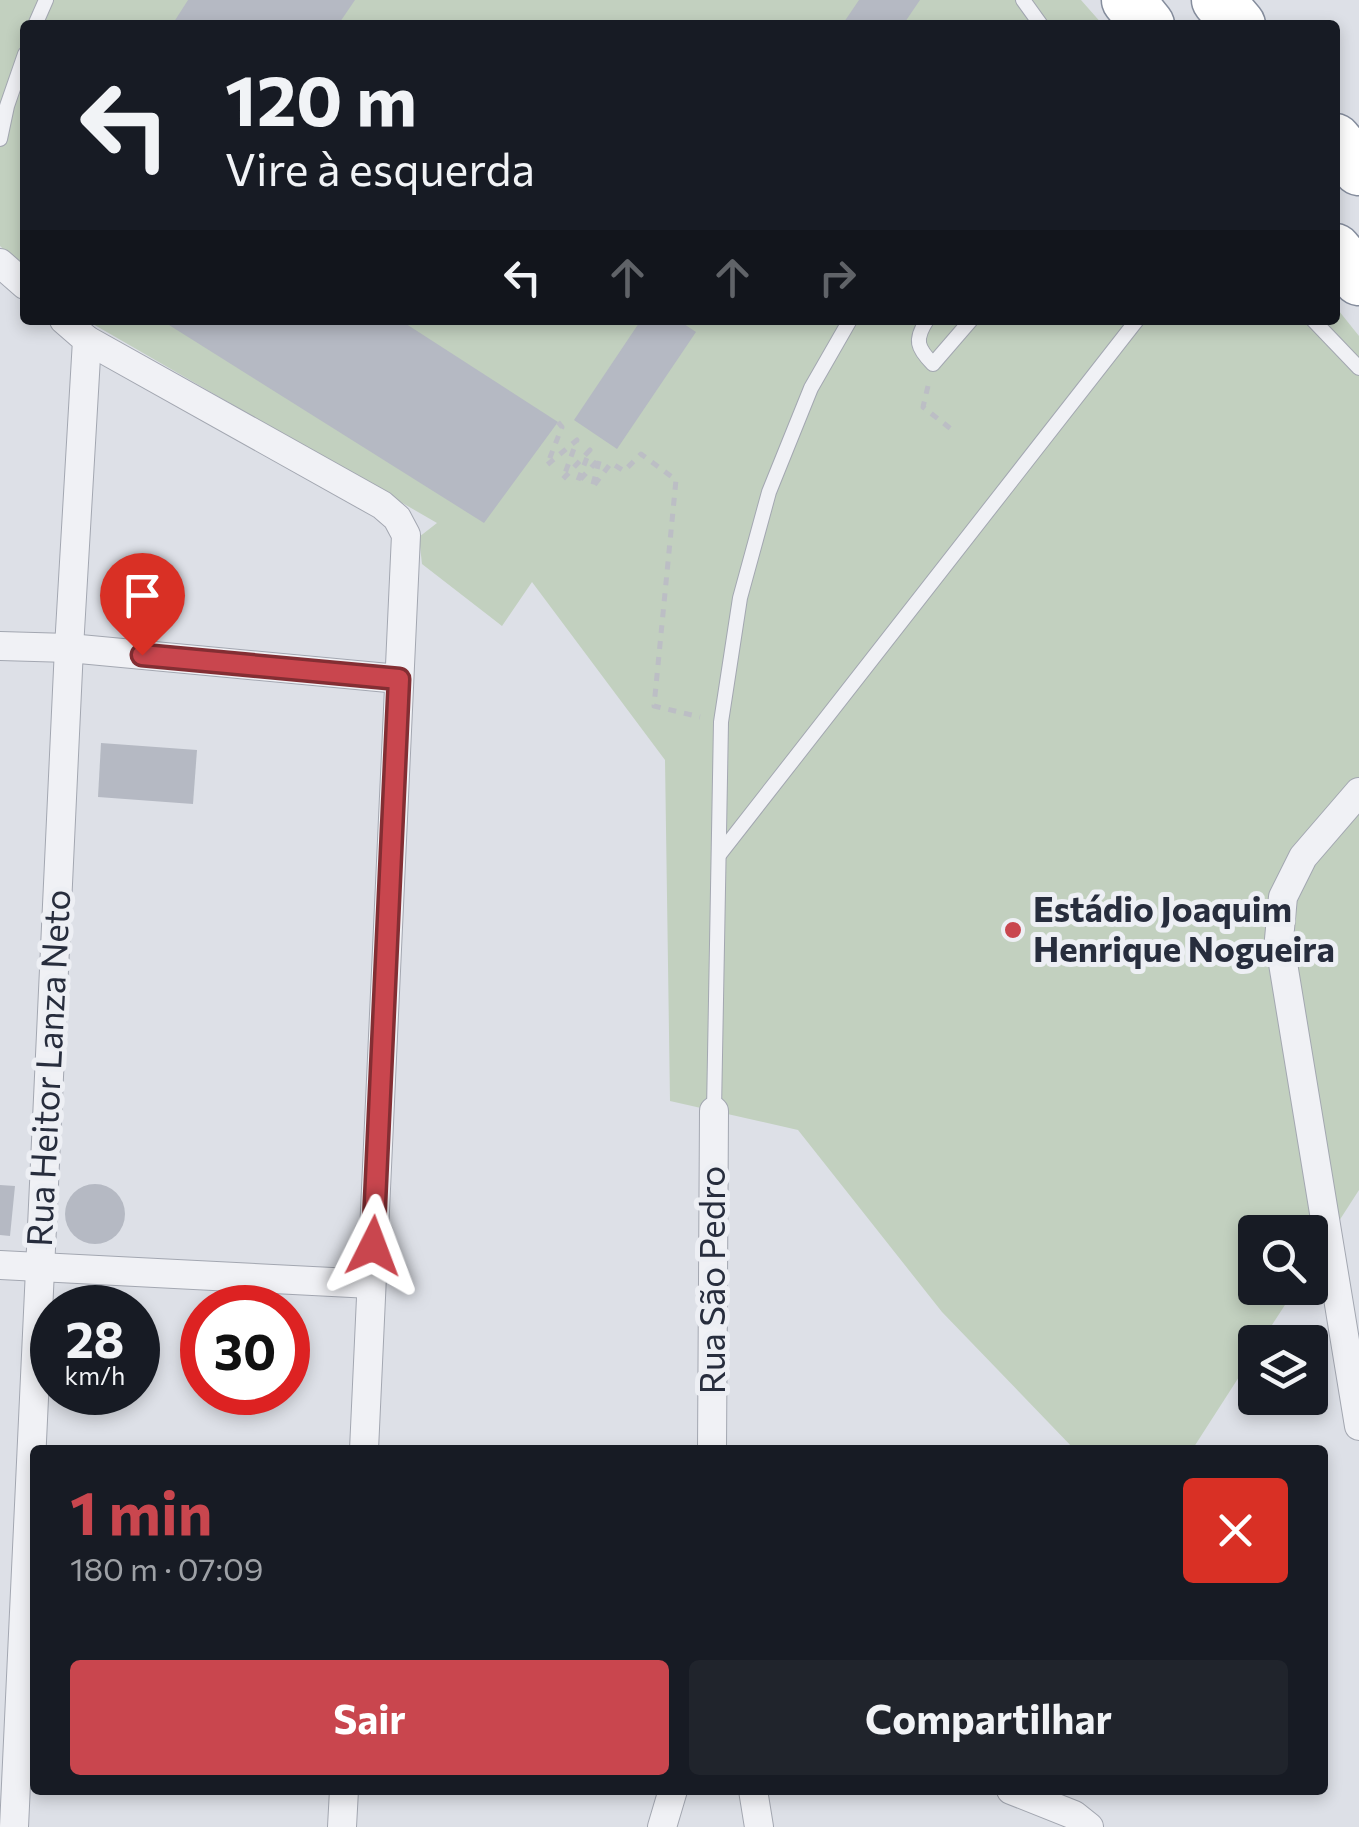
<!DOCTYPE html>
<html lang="pt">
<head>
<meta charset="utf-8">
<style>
  body { margin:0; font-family:Commissioner,sans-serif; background:#20242c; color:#f1f3f6; height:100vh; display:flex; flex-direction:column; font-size:38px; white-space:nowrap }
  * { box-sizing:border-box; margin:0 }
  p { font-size:32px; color:#9ea1a6 }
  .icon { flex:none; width:55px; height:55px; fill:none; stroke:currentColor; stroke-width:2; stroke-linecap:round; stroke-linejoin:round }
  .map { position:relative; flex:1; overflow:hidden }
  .sheet { position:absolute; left:30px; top:1445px; width:1298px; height:350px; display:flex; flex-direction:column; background:#171b24; border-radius:10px; box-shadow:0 5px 15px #0003 }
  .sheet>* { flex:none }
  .banner { position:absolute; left:20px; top:20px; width:1320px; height:305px; border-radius:10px; box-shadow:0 5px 15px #0003; background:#171b24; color:#f1f3f6; overflow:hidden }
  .tools { position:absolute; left:1238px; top:1215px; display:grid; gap:20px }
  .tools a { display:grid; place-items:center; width:90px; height:90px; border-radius:10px; background:#171b24; box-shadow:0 5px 15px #0003; font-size:50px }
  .speed { position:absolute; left:30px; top:1285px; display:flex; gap:20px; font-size:50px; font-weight:700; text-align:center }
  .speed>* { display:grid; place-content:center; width:130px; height:130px; border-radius:50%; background:#171b24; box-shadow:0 5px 15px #0003; line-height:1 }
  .speed small { font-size:25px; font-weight:400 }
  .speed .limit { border:15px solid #d22; background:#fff; color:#111 }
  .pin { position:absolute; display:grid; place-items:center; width:85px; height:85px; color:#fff; margin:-102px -42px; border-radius:50% 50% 50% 0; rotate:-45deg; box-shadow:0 0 10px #0007 }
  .pin .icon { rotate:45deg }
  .me { position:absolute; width:110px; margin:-55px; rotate:3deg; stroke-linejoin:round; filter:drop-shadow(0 0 8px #0008) }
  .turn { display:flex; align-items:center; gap:35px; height:210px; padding:0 40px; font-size:45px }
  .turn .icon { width:130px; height:130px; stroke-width:2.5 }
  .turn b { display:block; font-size:70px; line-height:85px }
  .lanes { display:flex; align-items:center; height:95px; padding:0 40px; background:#0003; justify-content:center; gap:50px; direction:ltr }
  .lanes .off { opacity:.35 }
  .round { display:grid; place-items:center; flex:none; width:105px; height:105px; border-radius:10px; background:#20242c }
  .headline { display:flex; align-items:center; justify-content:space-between; height:170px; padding:0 40px }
  h1 { font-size:60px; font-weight:700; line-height:75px; color:#c9464e }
  .action { display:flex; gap:20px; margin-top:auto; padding:20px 40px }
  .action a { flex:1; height:115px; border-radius:10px; background:#c9464e; color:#fff; font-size:40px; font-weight:700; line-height:115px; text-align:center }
  .action a+a { background:#20242c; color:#f1f3f6 }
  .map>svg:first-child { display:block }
  .green { fill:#c2d0bf }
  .building { fill:#b5b9c3 }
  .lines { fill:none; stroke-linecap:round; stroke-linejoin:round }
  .lane-casing { stroke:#a3a7b1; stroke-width:16 }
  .street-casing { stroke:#a3a7b1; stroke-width:30 }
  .highway-casing { stroke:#858d9d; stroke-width:55 }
  .path { stroke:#bcbec5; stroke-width:5; stroke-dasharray:8 8; stroke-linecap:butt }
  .lane { stroke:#f0f1f5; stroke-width:14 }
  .street { stroke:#f0f1f5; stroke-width:28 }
  .highway { stroke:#fff; stroke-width:52 }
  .route-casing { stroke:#832e33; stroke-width:25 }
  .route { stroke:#c9464e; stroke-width:18 }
  .poi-dot { fill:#c9464e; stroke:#edeff4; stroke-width:4 }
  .labels { text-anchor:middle; stroke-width:10; stroke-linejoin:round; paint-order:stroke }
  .poi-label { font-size:35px; font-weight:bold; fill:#272d3d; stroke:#edeff4; text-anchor:start }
  .street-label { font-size:35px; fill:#272d3d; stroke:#edeff4 }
</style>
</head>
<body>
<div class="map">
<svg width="1359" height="1827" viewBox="0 0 1359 1827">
  <rect width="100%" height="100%" fill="#dde0e7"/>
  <g class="green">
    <polygon points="0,0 1081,0 1103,25 25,25 25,270 0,246"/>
    <polygon points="1335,306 1359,336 1359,1190 1310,1266 1310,1232 1255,1232 1255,1288 1296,1288 1261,1342 1255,1342 1255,1352 1192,1450 1075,1450 942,1312 798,1130 670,1101 665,760 532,582 502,626 422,564 419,537 437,523 86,320 1335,320"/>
  </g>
  <g class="building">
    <polygon points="188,0 355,0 338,25 172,25"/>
    <polygon points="859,0 920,0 903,25 842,25"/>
    <polygon points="161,320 400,320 558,422 484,523"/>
    <polygon points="641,320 678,320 696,332 617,449 574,420"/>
    <polygon points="101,743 197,750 193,804 98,797"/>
    <circle cx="95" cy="1214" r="30"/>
    <polygon points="0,1185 15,1186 10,1236 0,1235"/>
  </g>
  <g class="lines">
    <defs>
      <g id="lane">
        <polyline points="1023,0 1041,25"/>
        <polyline points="35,25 46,0"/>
        <polyline points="0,139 7,106 25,54"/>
        <path d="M 927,320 C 914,340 917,348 933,364 L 971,320"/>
        <polyline points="1313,320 1359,368"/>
        <polyline points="719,855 1137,320"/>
        <polyline points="714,1111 721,722 740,598 769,492 811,388 850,320"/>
      </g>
      <g id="street">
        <polyline points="0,263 25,285"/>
        <polyline points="87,340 382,505 397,518 406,535 364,1450"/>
        <polyline points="0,646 69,648 399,679"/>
        <polyline points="1359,792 1303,857 1283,897 1279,939 1359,1426"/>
        <polyline points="0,1265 371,1284"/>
        <polyline points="712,1450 714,1111"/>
        <polyline points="753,1790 759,1827"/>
        <polyline points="1011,1790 1074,1815 1089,1827"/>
        <polyline points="14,1827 69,648 87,340 64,320"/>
        <polyline points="342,1827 344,1790"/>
        <polyline points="662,1827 673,1790"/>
      </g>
      <g id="highway">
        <polyline points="1128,0 1148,25"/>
        <polyline points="1218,0 1239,25"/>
        <polyline points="1335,140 1359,169"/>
        <polyline points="1335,250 1359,279"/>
      </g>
    </defs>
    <use href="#lane" class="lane-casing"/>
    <use href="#street" class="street-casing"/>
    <use href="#highway" class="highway-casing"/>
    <g class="path">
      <polyline points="928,386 923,407 951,429"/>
      <polyline points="558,422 562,427 547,465 577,440 563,479 590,450 577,483 600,458 592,488 611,463 624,471 641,454 676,480 654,706 700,717"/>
    </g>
    <use href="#lane" class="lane"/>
    <use href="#street" class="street"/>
    <use href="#highway" class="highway"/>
  </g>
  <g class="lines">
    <defs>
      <polyline id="route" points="142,655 399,679 373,1246"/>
    </defs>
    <use href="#route" class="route-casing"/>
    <use href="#route" class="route"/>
  </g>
  <circle class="poi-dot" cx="1013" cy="930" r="10"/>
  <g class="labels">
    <g class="poi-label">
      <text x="1033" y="922">Estádio Joaquim<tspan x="1033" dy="40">Henrique Nogueira</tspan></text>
    </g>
    <g class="street-label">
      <text transform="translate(49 1068) rotate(-87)" y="12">Rua Heitor Lanza Neto</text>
      <text transform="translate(713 1280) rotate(-90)" y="12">Rua São Pedro</text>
    </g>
  </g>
</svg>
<div class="tools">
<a><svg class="icon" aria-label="search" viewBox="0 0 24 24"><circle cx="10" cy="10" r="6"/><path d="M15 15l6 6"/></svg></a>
<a><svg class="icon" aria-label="layers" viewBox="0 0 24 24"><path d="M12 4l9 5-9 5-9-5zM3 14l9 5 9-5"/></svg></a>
</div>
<div class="speed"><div>28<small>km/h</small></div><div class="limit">30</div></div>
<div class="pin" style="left:142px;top:655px;background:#d93025"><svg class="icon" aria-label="arrive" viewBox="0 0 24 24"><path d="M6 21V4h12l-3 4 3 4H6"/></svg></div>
<svg class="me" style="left:373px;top:1246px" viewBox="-20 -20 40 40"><path d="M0-17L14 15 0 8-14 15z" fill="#c9464e" stroke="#fff" stroke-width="4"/></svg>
<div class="banner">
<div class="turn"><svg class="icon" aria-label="left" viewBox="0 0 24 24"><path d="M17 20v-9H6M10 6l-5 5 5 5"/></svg><div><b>120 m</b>Vire à esquerda</div></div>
<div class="lanes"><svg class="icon" aria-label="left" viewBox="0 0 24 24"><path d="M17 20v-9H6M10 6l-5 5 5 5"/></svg><svg class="icon off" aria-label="ahead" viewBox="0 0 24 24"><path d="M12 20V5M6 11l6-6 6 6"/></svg><svg class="icon off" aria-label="ahead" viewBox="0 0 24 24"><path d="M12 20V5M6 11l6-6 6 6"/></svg><svg class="icon off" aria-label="right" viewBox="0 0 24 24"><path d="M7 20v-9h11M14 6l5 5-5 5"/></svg></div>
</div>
<section class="sheet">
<div class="headline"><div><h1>1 min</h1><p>180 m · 07:09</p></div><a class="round" style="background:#d93025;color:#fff"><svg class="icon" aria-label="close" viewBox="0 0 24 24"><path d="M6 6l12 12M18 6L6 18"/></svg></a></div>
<div class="action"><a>Sair</a><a>Compartilhar</a></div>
</section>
</div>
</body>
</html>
